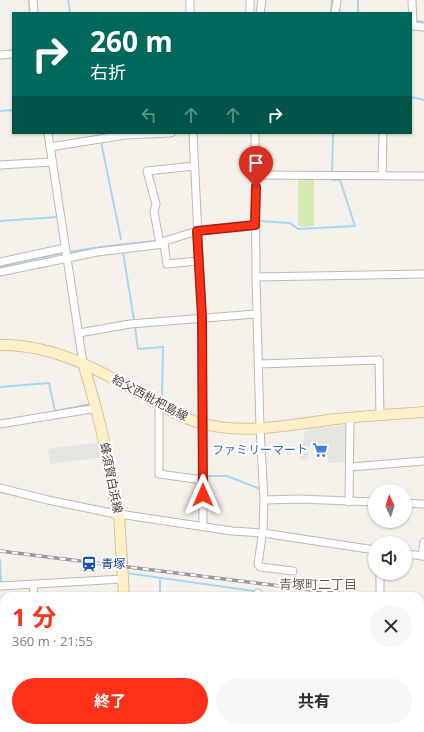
<!DOCTYPE html>
<html lang="ja">
<head>
<meta charset="utf-8">
<style>
  body { margin:0; font-family:"Open Sans","Noto Sans JP",sans-serif; background:#f7f7f7; color:#2b2b33; height:100vh; display:flex; flex-direction:column; font-size:15px; white-space:nowrap }
  * { box-sizing:border-box; margin:0 }
  p { font-size:13px; color:#7c7c81 }
  .icon { flex:none; width:22px; height:22px; fill:none; stroke:currentColor; stroke-width:2; stroke-linecap:round; stroke-linejoin:round }
  .map { position:relative; flex:1; overflow:hidden }
  .details { position:absolute; left:0px; top:592px; width:424px; height:140px; display:flex; flex-direction:column; background:#fff; border-radius:12px 12px 0 0; box-shadow:0 1px 3px #0004 }
  .details>* { flex:none }
  .top-card { position:absolute; left:12px; top:12px; width:400px; height:122px; border-radius:0px; box-shadow:0 1px 3px #0004; background:#00695c; color:#fff; overflow:hidden }
  .needle { width:26px; rotate:356deg }
  .fabs { position:absolute; left:368px; top:484px; display:grid; gap:8px }
  .fabs a { display:grid; place-items:center; width:44px; height:44px; border-radius:50%; background:#fff; box-shadow:0 1px 3px #0004; font-size:20px }
  .pin { position:absolute; display:grid; place-items:center; width:34px; height:34px; color:#fff; margin:-41px -17px; border-radius:50% 50% 50% 0; rotate:-45deg; box-shadow:0 0 4px #0007 }
  .pin .icon { rotate:45deg }
  .me { position:absolute; width:44px; margin:-22px; rotate:0deg; stroke-linejoin:round; filter:drop-shadow(0 0 3px #0008) }
  .turn { display:flex; align-items:center; gap:14px; height:84px; padding:0 12px; font-size:18px }
  .turn .icon { width:52px; height:52px; stroke-width:2.5 }
  .turn b { display:block; font-size:28px; line-height:34px }
  .lanes { display:flex; align-items:center; height:38px; padding:0 12px; background:#0003; justify-content:center; gap:20px; direction:ltr }
  .lanes .off { opacity:.35 }
  .round { display:grid; place-items:center; flex:none; width:42px; height:42px; border-radius:21px; background:#f7f7f7 }
  .summary { display:flex; align-items:center; justify-content:space-between; height:68px; padding:0 12px }
  h1 { font-size:24px; font-weight:700; line-height:30px; color:#fd3018 }
  .action { display:flex; gap:8px; margin-top:auto; padding:8px 12px }
  .action a { flex:1; height:46px; border-radius:24px; background:#fd3018; color:#fff; font-size:16px; font-weight:700; line-height:46px; text-align:center }
  .action a+a { background:#f7f7f7; color:#2b2b33 }
  .map>svg:first-child { display:block }
  .green { fill:#d3eab2 }
  .parking { fill:#e6e4e1 }
  .water { fill:#a6d6f2 }
  .lines { fill:none; stroke-linecap:round; stroke-linejoin:round }
  .stream { stroke:#a6d6f2; stroke-width:2 }
  .minor-casing { stroke:#c1b8ac; stroke-width:9 }
  .secondary-casing { stroke:#d6c399; stroke-width:12 }
  .minor { stroke:#fff; stroke-width:7 }
  .secondary { stroke:#fff0ca; stroke-width:10 }
  .rail-casing { stroke:#989898; stroke-width:3.5 }
  .rail { stroke:#fff; stroke-width:2; stroke-dasharray:6; stroke-linecap:butt }
  .route-casing { stroke:#a41f10; stroke-width:10 }
  .route { stroke:#fd3018; stroke-width:7 }
  .labels { text-anchor:middle; stroke-width:4; stroke-linejoin:round; paint-order:stroke }
  .street-label { font-size:12px; fill:#494137; stroke:#fff }
  .shop-label { font-size:12px; fill:#366cbe; stroke:#fff; text-anchor:end }
  .transit-label { font-size:12px; fill:#164399; stroke:#fff; text-anchor:start }
  .neighbourhood-label { font-size:13px; fill:#6c5f4e; stroke:#fff }
</style>
</head>
<body>
<div class="map">
<svg width="424" height="732" viewBox="0 0 424 732">
  <rect width="100%" height="100%" fill="#f5f1ea"/>
  <polygon class="green" points="298,179 314,179 314,226 300,227 298,225"/>
  <g class="parking">
    <polygon points="349,425 348,462 328,463 327,444 308,446 309,459 300,460 305,429"/>
    <polygon points="101,442 105,457 50,464 48,449"/>
  </g>
  <polygon class="water" points="420,723 424,723 424,728 394,732 357,732 386,728 420,728"/>
  <g class="lines">
    <g class="stream">
      <polyline points="29,0 30,13"/>
      <polyline points="68,0 70,13"/>
      <polyline points="331,13 332,0"/>
      <polyline points="358,13 358,0"/>
      <polyline points="418,21 424,22"/>
      <polyline points="411,97 424,100"/>
      <polyline points="0,111 13,110"/>
      <polyline points="101,142 121,239"/>
      <polyline points="332,173 333,133"/>
      <polyline points="0,221 58,217"/>
      <polyline points="259,221 290,223 298,229 355,226 340,180 332,180 332,178"/>
      <polyline points="70,252 100,247 155,241"/>
      <polyline points="123,252 134,320"/>
      <polyline points="0,267 62,253"/>
      <polyline points="135,327 138,349 163,347 162,396"/>
      <polyline points="0,387 49,383 55,411 91,404"/>
      <polyline points="206,476 227,476 260,489"/>
      <polyline points="0,560 1,582"/>
      <polyline points="126,573 254,591 255,595"/>
      <polyline points="160,596 160,580"/>
      <polyline points="420,717 423,717"/>
      <polyline points="85,728 86,732"/>
      <polyline points="163,728 164,732"/>
      <polyline points="256,732 260,728"/>
      <polyline points="326,732 343,728"/>
    </g>
    <defs>
      <g id="minor">
        <polyline points="33,0 34,13"/>
        <polyline points="190,0 190,13"/>
        <polyline points="250,0 250,13"/>
        <polyline points="412,0 413,26"/>
        <polyline points="260,13 262,0"/>
        <polyline points="335,13 337,0"/>
        <polyline points="411,26 424,27"/>
        <polyline points="0,55 13,54"/>
        <polyline points="48,133 83,363"/>
        <polyline points="193,133 202,317 203,526"/>
        <polyline points="255,133 256,277 260,428 264,500 263,530 258,564 260,567 293,571"/>
        <polyline points="50,147 125,135 171,133"/>
        <polyline points="0,165 53,162"/>
        <polyline points="256,175 424,176"/>
        <polyline points="382,175 383,133"/>
        <polyline points="160,244 154,212 156,204 147,171 194,166"/>
        <polyline points="164,244 165,241 197,231 255,225"/>
        <polyline points="0,262 65,248"/>
        <polyline points="0,272 97,252 164,244 167,264 198,261"/>
        <polyline points="256,277 424,274"/>
        <polyline points="79,333 130,324 257,314"/>
        <polyline points="258,364 379,360 380,416"/>
        <polyline points="159,404 159,474 203,480"/>
        <polyline points="0,424 97,408"/>
        <polyline points="350,467 424,461"/>
        <polyline points="0,488 48,500 116,514"/>
        <polyline points="264,500 299,499 375,502"/>
        <polyline points="349,502 350,418"/>
        <polyline points="405,503 424,504"/>
        <polyline points="119,514 232,531 263,533 375,550"/>
        <polyline points="405,554 424,556"/>
        <polyline points="422,556 424,542"/>
        <polyline points="33,585 34,596"/>
        <polyline points="0,586 123,579"/>
        <polyline points="258,593 258,596"/>
        <polyline points="380,596 380,573"/>
        <polyline points="420,614 424,615"/>
        <polyline points="420,689 424,692"/>
        <polyline points="420,698 420,699"/>
        <polyline points="0,723 4,722"/>
        <polyline points="58,728 58,732"/>
        <polyline points="197,728 197,732"/>
        <polyline points="263,728 264,732"/>
        <polyline points="350,728 351,732"/>
      </g>
      <g id="secondary">
        <path d="M 0,345 C 54,344 101,371 147,397 C 165,407 183,419 204,424 C 247,435 293,424 336,419 C 365,416 395,414 424,412"/>
        <path d="M 83,363 C 98,412 111,462 116,514 L 119,514 L 124,596"/>
        <polyline points="129,728 129,732"/>
      </g>
    </defs>
    <use href="#minor" class="minor-casing"/>
    <use href="#secondary" class="secondary-casing"/>
    <use href="#minor" class="minor"/>
    <use href="#secondary" class="secondary"/>
    <defs>
      <g id="rail">
        <polyline points="0,551 360,596"/>
        <polyline points="420,604 424,604"/>
      </g>
    </defs>
    <use href="#rail" class="rail-casing"/>
    <use href="#rail" class="rail"/>
  </g>
  <g class="lines">
    <defs>
      <polyline id="route" points="203,495 202,317 197,231 255,225 256,187"/>
    </defs>
    <use href="#route" class="route-casing"/>
    <use href="#route" class="route"/>
  </g>
  <defs>
    <symbol id="supermarket-bare" viewBox="-9 -9 18 18"><path d="M-6-5.5h2.5l.6 2H6L4.5 2H-2.5L-4.4-4H-6ZM-1.5 3.2a1.3 1.3 0 1 0 .1 0ZM3 3.2a1.3 1.3 0 1 0 .1 0Z" fill="#3f7fe0" stroke="#fff" stroke-width="2.5" paint-order="stroke"/></symbol>
    <symbol id="station-bare" viewBox="-9 -9 18 18"><path d="M-3-6H3Q5-6 5-4V2Q5 4 3 4L4.5 6H3L1.5 4h-3L-3 6H-4.5L-3 4Q-5 4-5 2V-4Q-5-6-3-6ZM-3.5-4v3h7v-3ZM-3.5 1v1.5H-2V1ZM2 1v1.5H3.5V1Z" fill="#1a4fb4" stroke="#fff" stroke-width="2.5" paint-order="stroke"/></symbol>
  </defs>
  <g fill-rule="evenodd">
    <use href="#supermarket-bare" x="309" y="439" width="22" height="22"/>
    <use href="#station-bare" x="78" y="553" width="22" height="22"/>
  </g>
  <g class="labels">
    <g class="street-label">
      <text transform="translate(150 398) rotate(28)" y="4">給父西枇杷島線</text>
      <text transform="translate(111 478) rotate(79)" y="4">蜂須賀白浜線</text>
    </g>
    <g class="shop-label">
      <text x="308" y="454">ファミリーマート</text>
    </g>
    <g class="transit-label">
      <text x="101" y="568">青塚</text>
    </g>
    <g class="neighbourhood-label">
      <text x="318" y="589">青塚町二丁目</text>
    </g>
  </g>
</svg>
<div class="fabs">
<a><svg class="needle" viewBox="-14 -14 28 28"><path d="M0-13l5 13h-10z" fill="#e53935"/><path d="M0 13l5-13h-10z" fill="#7c7c81"/></svg></a>
<a><svg class="icon" aria-label="sound" viewBox="0 0 24 24"><path d="M4 9h4l5-4v14l-5-4H4zM17 9q2 3 0 6"/></svg></a>
</div>
<div class="pin" style="left:256px;top:187px;background:#d93025"><svg class="icon" aria-label="arrive" viewBox="0 0 24 24"><path d="M6 21V4h12l-3 4 3 4H6"/></svg></div>
<svg class="me" style="left:203px;top:495px" viewBox="-20 -20 40 40"><path d="M0-17L14 15 0 8-14 15z" fill="#fd3018" stroke="#fff" stroke-width="4"/></svg>
<div class="top-card">
<div class="turn"><svg class="icon" aria-label="right" viewBox="0 0 24 24"><path d="M7 20v-9h11M14 6l5 5-5 5"/></svg><div><b>260 m</b>右折</div></div>
<div class="lanes"><svg class="icon off" aria-label="left" viewBox="0 0 24 24"><path d="M17 20v-9H6M10 6l-5 5 5 5"/></svg><svg class="icon off" aria-label="ahead" viewBox="0 0 24 24"><path d="M12 20V5M6 11l6-6 6 6"/></svg><svg class="icon off" aria-label="ahead" viewBox="0 0 24 24"><path d="M12 20V5M6 11l6-6 6 6"/></svg><svg class="icon" aria-label="right" viewBox="0 0 24 24"><path d="M7 20v-9h11M14 6l5 5-5 5"/></svg></div>
</div>
<section class="details">
<div class="summary"><div><h1>1 分</h1><p>360 m · 21:55</p></div><a class="round"><svg class="icon" aria-label="close" viewBox="0 0 24 24"><path d="M6 6l12 12M18 6L6 18"/></svg></a></div>
<div class="action"><a>終了</a><a>共有</a></div>
</section>
</div>
</body>
</html>
